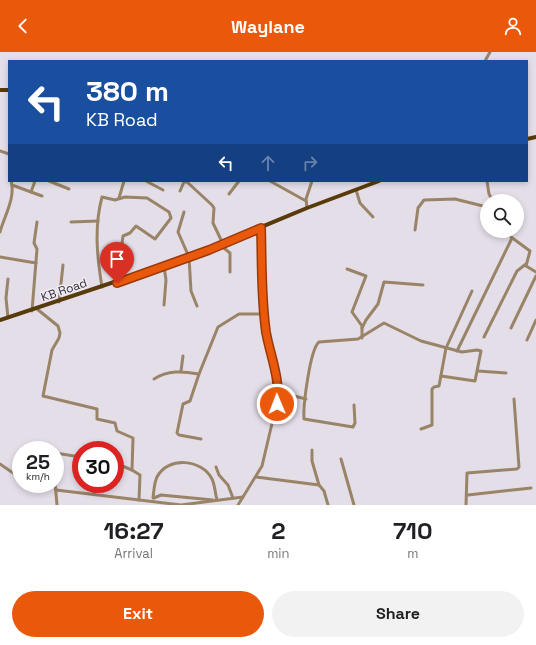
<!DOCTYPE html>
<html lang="en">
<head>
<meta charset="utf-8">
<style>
  body { margin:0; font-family:"Space Grotesk",sans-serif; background:#f2f2f2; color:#202124; height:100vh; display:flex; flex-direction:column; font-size:15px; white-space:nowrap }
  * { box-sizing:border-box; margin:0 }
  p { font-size:13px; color:#757577 }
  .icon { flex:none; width:22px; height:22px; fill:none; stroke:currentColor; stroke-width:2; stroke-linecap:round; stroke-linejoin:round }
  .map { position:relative; height:453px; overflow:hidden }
  .sheet { display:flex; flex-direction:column; background:#fff; flex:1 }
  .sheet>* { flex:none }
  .top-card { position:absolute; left:8px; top:8px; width:520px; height:122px; border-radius:0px; box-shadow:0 2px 6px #0003; background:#1a4fa0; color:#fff; overflow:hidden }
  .tools { position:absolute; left:480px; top:142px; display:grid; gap:8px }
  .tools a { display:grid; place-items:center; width:44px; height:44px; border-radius:50%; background:#fff; box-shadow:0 2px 6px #0003; font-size:20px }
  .speed { position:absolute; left:12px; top:389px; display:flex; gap:8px; font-size:20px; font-weight:700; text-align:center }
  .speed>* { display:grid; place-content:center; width:52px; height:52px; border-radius:50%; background:#fff; box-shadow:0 2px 6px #0003; line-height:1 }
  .speed small { font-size:10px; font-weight:400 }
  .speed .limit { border:6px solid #d22; background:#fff; color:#111 }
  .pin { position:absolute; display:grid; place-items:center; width:34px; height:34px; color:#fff; margin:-41px -17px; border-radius:50% 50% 50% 0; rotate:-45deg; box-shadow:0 0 4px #0007 }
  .pin .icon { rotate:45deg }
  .me { position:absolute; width:44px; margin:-22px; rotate:359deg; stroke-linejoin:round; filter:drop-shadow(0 0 3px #0008) }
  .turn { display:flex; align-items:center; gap:14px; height:84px; padding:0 12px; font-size:18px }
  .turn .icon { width:52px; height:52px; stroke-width:2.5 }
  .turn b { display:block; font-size:28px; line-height:34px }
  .lanes { display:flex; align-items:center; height:38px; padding:0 12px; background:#0003; justify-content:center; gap:20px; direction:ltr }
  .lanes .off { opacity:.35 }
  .eta { display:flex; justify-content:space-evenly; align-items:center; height:68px; text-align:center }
  .eta b { font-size:24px; font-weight:700; line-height:28px }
  .primary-button { display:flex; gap:8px; margin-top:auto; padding:8px 12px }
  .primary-button a { flex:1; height:46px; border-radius:24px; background:#ea580c; color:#fff; font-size:16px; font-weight:700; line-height:46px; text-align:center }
  .primary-button a+a { background:#f2f2f2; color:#202124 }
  header { display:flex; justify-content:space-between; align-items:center; height:52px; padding:0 12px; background:#ea580c; color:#fff; font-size:18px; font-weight:700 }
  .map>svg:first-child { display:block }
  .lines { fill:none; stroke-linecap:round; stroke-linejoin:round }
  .minor { stroke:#9a8468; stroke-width:3 }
  .major { stroke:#593a0b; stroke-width:4 }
  .route-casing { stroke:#983908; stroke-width:10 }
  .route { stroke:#ea580c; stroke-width:7 }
  .labels { text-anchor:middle; stroke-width:3; stroke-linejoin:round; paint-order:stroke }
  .street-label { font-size:12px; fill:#333035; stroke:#f1ebf6 }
</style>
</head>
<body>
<header><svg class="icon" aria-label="back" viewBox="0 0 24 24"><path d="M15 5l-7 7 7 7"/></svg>Waylane<svg class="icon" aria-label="person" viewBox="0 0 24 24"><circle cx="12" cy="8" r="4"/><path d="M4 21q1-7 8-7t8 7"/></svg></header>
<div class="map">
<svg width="536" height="453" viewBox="0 0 536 453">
  <rect width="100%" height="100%" fill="#e4dee9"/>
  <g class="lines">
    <g class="minor">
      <polyline points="485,9 490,0"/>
      <polyline points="0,99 9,102"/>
      <polyline points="49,129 69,137"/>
      <polyline points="146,129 163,138"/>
      <polyline points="270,129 306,149"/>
      <polyline points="487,129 489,142 493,149"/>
      <polyline points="12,133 42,144"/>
      <polyline points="356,138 360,151 373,165"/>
      <polyline points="180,139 184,130 187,130 212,153 214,156 213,171 223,192"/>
      <polyline points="31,140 35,129"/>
      <polyline points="229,142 239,129"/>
      <polyline points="119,146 124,129"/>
      <polyline points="307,156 306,147 312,129"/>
      <polyline points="184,160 178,180 189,205 191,239 197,254"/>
      <polyline points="71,170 98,169"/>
      <polyline points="415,178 418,156 424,148 455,147 483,154 487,153"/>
      <polyline points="507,179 511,185 530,199 526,214 536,220"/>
      <path d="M 0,180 C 4,165 16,145 11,129"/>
      <polyline points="220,193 230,201 230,220"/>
      <polyline points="0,205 36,211"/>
      <polyline points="347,217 366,224 352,260 362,274 362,286"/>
      <polyline points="8,227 6,246 8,266"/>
      <path d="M 102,235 C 97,205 94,175 102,145 L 115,148 L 125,145 L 147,146 L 169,160 L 171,166 L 155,187 L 136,174 L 130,181 L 123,184 L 117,231"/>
      <polyline points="59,250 63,213"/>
      <polyline points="164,253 166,228 164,214"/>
      <polyline points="37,257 58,274 60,281 59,286 52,298 43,344 97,357 97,367 115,371 117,379 133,386 132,418"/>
      <polyline points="32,259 37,197 34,191 37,170"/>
      <polyline points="362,276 366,268 378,252 384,230 423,233"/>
      <polyline points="511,276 536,224"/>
      <polyline points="484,285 517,219 526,212"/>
      <polyline points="527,288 536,268"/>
      <polyline points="457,299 512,186"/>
      <polyline points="181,319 183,304"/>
      <polyline points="478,319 506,321"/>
      <path d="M 154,327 C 168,318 182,319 199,322"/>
      <polyline points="278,340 306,347"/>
      <path d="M 354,353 L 355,371 L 353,375 L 304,367 C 303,354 310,297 319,290 L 358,287 L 384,271 L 421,289 L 462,300 L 477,298 L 481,299 L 475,329 L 441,324"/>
      <polyline points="421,377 432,373 432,337 434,335 439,334 446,296 472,239"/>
      <polyline points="201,387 179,383 177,381 183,352 190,349 199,322 218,275 239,262 264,262"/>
      <polyline points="312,398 312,409 319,433"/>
      <polyline points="55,401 81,405"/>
      <polyline points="341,407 354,453"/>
      <polyline points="115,411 132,418 140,423 139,448"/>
      <polyline points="0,412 13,421 21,423"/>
      <polyline points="216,415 219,423 228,433 233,446"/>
      <polyline points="256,425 319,433 324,439 328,453"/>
      <polyline points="55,430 57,453"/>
      <polyline points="56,438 181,453 243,445"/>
      <polyline points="94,442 95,432"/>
      <polyline points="468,443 531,436"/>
      <path d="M 153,446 C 154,439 154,431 157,425 C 168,404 202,407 212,427 C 215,433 215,441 217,448"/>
      <polyline points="154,446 161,443 213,448"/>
      <polyline points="238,453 262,414 278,346 264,262 262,236 261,176"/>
      <polyline points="466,453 467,421 517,417 519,415 514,347"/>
    </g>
    <g class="major">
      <polyline points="0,38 9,38"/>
      <polyline points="527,87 536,85"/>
      <polyline points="0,268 189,205 307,156 379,129"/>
    </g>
  </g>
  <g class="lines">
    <defs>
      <path id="route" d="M 117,231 L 209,198 L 261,176 C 262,211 261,245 266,280 C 270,303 281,328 277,352"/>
    </defs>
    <use href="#route" class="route-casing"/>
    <use href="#route" class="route"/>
  </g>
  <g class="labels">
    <g class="street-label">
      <text transform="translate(64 238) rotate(-19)" y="4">KB Road</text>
    </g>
  </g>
</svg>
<div class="tools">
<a><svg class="icon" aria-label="search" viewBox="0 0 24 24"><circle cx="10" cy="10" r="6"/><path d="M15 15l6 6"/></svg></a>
</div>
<div class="speed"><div>25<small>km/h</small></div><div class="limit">30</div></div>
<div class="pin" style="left:117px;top:231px;background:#d93025"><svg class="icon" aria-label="arrive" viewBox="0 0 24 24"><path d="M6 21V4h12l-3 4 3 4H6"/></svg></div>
<svg class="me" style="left:277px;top:352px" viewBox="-20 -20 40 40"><circle r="17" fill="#ea580c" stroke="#fff" stroke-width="3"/><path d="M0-11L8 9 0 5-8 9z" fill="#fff"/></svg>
<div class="top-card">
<div class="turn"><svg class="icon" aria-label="left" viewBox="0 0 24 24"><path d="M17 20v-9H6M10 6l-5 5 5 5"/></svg><div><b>380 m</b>KB Road</div></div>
<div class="lanes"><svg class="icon" aria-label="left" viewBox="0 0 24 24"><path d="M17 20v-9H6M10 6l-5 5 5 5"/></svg><svg class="icon off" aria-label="ahead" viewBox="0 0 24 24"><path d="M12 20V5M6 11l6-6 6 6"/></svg><svg class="icon off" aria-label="right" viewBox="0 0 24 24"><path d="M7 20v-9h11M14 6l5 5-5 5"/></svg></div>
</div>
</div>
<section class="sheet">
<div class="eta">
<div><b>16:27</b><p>Arrival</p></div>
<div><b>2</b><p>min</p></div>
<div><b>710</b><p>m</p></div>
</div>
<div class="primary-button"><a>Exit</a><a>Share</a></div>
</section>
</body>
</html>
